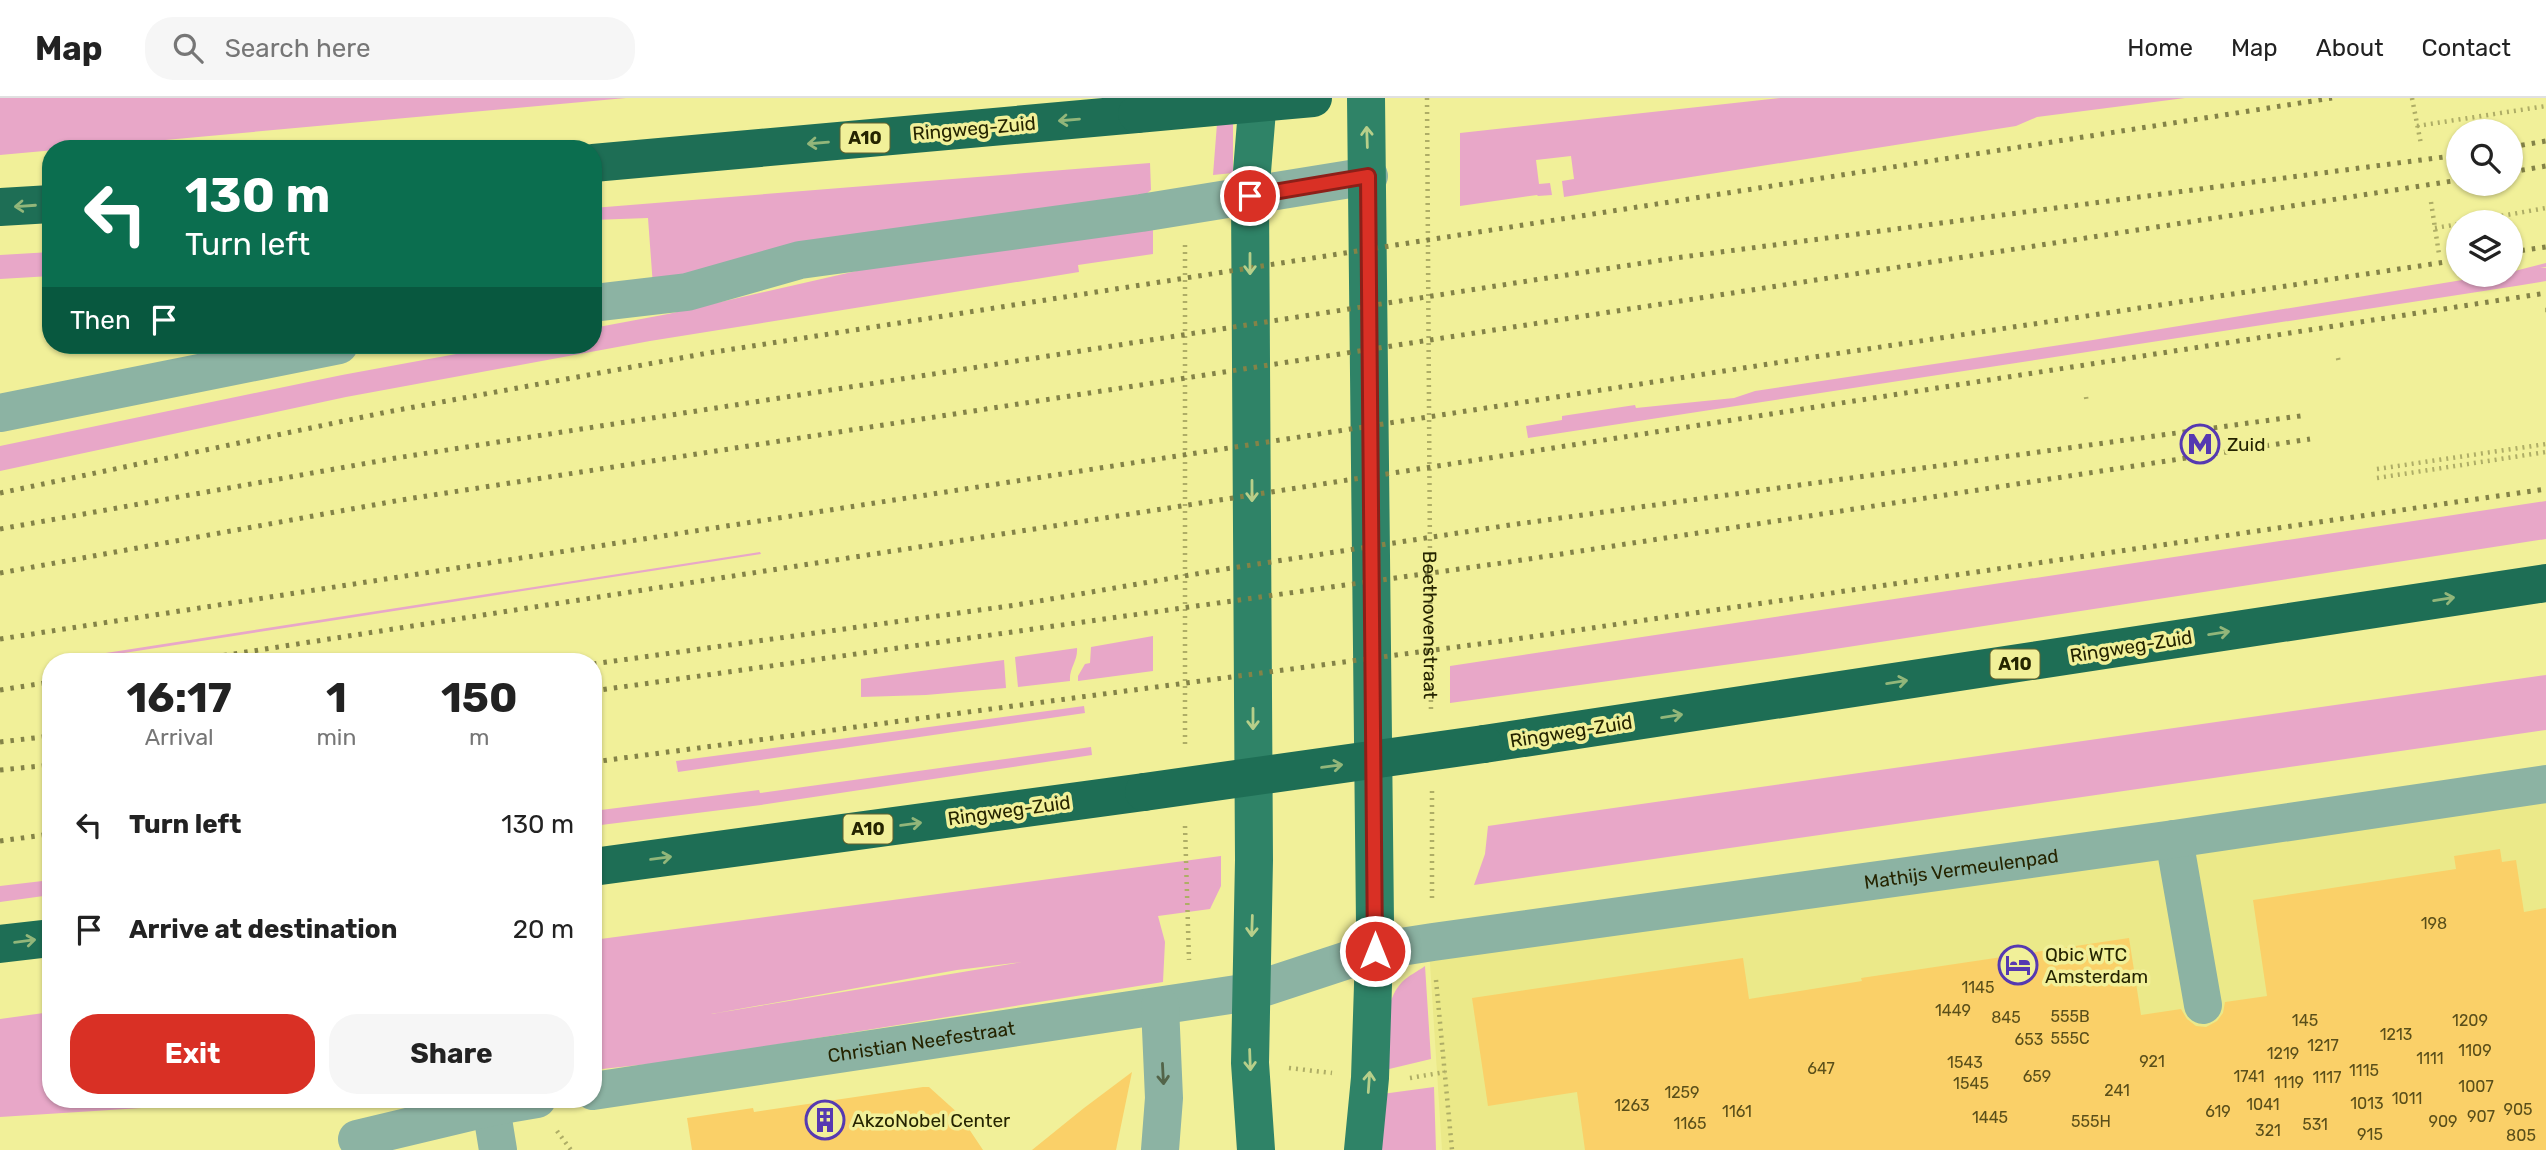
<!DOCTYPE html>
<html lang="en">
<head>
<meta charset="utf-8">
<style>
  body { margin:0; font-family:Rubik,sans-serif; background:#f6f6f6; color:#222; height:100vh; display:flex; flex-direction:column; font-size:26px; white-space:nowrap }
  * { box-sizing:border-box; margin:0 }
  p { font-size:23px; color:#767676 }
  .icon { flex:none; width:38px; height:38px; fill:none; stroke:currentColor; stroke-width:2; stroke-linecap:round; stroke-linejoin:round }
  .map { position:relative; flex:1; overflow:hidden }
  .sheet { position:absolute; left:42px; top:555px; width:560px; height:455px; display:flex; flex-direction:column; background:#fff; border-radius:28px; box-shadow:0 2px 5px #0004 }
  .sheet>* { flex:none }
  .hud { position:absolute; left:42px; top:42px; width:560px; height:214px; border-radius:28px; box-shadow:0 2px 5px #0004; background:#0b6e4f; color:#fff; overflow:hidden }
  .fabs { position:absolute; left:2446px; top:21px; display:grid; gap:14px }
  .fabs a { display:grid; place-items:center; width:77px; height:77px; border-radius:50%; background:#fff; box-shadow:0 2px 5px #0004; font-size:35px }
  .pin { position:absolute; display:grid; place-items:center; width:60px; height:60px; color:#fff; margin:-30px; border:4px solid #fff; border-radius:50%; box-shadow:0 2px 7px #0007 }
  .me { position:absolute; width:77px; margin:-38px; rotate:0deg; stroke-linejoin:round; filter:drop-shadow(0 0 5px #0008) }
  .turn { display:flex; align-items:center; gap:24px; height:147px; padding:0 28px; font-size:32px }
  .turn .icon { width:91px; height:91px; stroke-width:2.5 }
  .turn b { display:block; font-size:49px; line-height:60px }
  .then { display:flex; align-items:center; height:66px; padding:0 28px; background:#0003; gap:14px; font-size:26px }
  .eta { display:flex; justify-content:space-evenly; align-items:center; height:119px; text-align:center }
  .eta b { font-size:42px; font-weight:700; line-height:49px }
  .primary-button { display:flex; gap:14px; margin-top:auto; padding:14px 28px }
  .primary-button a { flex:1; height:80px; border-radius:28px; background:#d93025; color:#fff; font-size:28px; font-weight:700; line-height:80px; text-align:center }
  .primary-button a+a { background:#f6f6f6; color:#222 }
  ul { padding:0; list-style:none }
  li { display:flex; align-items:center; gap:21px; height:105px; padding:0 28px }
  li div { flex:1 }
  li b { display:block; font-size:26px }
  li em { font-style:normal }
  header { display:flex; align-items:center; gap:42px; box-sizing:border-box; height:98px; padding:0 35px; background:#fff; border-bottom:2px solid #e0e0e0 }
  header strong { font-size:33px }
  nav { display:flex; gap:38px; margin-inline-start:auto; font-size:24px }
  .search { width:490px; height:63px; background:#f6f6f6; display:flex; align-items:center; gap:18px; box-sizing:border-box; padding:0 24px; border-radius:28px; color:#767676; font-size:26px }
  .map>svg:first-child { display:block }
  .built { fill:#ebe989 }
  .green { fill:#e8a7c8; fill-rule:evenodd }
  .building { fill:#fad068 }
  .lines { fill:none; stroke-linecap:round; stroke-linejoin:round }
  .path { stroke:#aead66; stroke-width:4.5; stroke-dasharray:2 5; stroke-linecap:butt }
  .minor { stroke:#8cb3a3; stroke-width:38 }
  .major { stroke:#2f8367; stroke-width:38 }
  .highway { stroke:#1e6e55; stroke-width:38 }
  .rail { stroke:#848347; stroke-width:5; stroke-dasharray:3.5 7; stroke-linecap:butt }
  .highway-bridge { stroke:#1e6e55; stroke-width:38 }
  .oneway { stroke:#92b67a }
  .oneway2 { stroke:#b7cf8a }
  .oneway3 { stroke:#536449 }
  .route-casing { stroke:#8d1f18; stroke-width:18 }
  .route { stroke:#d93025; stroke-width:12 }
  .labels { text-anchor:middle; stroke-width:7; stroke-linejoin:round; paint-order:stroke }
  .number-label { font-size:16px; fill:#5a4f1a }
  .shield { fill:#f1f099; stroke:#62612e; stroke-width:2 }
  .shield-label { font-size:18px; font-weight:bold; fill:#252400 }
  .street-label { font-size:19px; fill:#252400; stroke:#f1f099 }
  .poi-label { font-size:19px; fill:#252400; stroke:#f1f099; text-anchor:start }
</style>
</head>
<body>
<header>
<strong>Map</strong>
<div class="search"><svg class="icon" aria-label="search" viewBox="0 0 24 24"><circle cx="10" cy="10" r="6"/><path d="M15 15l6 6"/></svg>Search here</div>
<nav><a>Home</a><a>Map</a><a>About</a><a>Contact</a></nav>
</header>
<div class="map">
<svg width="2546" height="1052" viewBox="0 0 2546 1052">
  <rect width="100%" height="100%" fill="#f1f099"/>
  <polygon class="built" points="2546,696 2546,1052 1442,1052 1429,850"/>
  <g class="green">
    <polygon points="0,0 626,0 0,57"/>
    <polygon points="1219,0 1233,0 1233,75 1213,77"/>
    <polygon points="1780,0 2185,0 2037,19 2016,28 1564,99 1562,83 1574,81 1571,58 1536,62 1539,86 1550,85 1552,97 1538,98 1537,97 1460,108 1460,35"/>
    <polygon points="1150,65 1151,92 1140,101 653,188 648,120 593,122 593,110"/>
    <polygon points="1153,127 1153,156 1078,167 1079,174 650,243 346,299 0,373 0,348 342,277 505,247 593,247 593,230 668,216 874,169"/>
    <polygon points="51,154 51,178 0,181 0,157"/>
    <polygon points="2546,165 2546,169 2540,170 2546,170 2546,183 2516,188 1528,340 1526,328 1562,322 1562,318 1635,307 1636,310 1734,300 1755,293 2093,242 2493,177 2511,177 2511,174"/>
    <polygon points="2546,403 2546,441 1796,557 1450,605 1450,568"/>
    <polygon points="760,454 761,456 98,559 54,563"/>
    <polygon points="1153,538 1153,573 1078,583 1078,578 1085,566 1090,565 1091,549"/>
    <path d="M 1077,550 C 1078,563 1069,570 1070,583 L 1018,589 L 1015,559 Z"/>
    <polygon points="1004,562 1006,590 926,597 861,599 861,581"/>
    <polygon points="2546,577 2546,632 1474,787 1485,756 1488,728"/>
    <polygon points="1084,608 1085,615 678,674 676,663"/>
    <polygon points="1091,649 1092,657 761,707 593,728 593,713 759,692 760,695"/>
    <path d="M 1221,758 L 1221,788 L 1210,811 L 1158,818 L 1165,844 L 1163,884 L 676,963 L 593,972 L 593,842 ZM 1022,864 L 711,916 L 957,872 Z"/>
    <polygon points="51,782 51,797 0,804 0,788"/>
    <path d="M 1425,868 L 1431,961 L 1385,972 C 1386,945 1382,905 1402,884 C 1408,878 1418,873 1425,868 Z"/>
    <polygon points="51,914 51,1001 200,1001 157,1009 0,1019 0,921"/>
    <polygon points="1434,989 1436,1052 1375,1052 1382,996"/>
  </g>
  <g class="building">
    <polygon points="2500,751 2502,764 2516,762 2524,814 2546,810 2546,1052 1585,1052 1577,994 1488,1008 1472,900 1743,860 1749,901 1862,883 1861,880 2129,840 2141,917 2181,911 2187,921 2196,928 2206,929 2217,923 2223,915 2225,904 2267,898 2253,802 2456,771 2454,758"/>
    <polygon points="1132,974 1116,1052 1032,1052 1084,1010"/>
    <polygon points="923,989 929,989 959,1016 983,1052 692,1052 687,1020 753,1010 754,1014"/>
  </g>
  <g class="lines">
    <g class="path">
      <path id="s1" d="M 1427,0 L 1431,615"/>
      <polyline points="2412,0 2421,46"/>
      <polyline points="2417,28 2546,8"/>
      <polyline points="2431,104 2439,156"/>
      <polyline points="2467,124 2546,110"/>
      <polyline points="2435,130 2459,126"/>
      <polyline points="1185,147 1185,649"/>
      <polyline points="2545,212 2546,212"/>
      <polyline points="2338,260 2339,265"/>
      <polyline points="2086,299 2087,305"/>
      <polyline points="2377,371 2546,346"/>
      <polyline points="2377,380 2546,354"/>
      <polyline points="1432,693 1432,804"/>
      <polyline points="1185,728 1189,862"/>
      <polyline points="1436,882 1452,1052"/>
      <polyline points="1289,970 1332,975"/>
      <polyline points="1410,980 1445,974"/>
      <polyline points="557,1033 571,1052"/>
    </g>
    <g class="minor">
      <polyline points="593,205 687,194 800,162 1141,115 1369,78"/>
      <polyline points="0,315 339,247"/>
      <polyline points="2174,741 2203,907"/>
      <path id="s2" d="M 593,993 L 1250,894 L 1375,853 L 1433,844 L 2174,741 L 2546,686"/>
      <polyline points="491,1009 498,1052"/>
      <polyline points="357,1041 491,1009 537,1001"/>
      <polyline points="1160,1052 1164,1000 1160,908"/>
    </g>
    <g class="major">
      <polyline points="1256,1052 1250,965 1254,762 1250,98 1258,0"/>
      <polyline points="1363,1052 1370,980 1375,825 1366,0"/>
    </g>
    <g class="highway">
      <polyline points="593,65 1137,16"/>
      <polyline points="0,109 51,106"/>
      <polyline points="1484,646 2546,485"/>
      <polyline points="593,769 1144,694"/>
      <polyline points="0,846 51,840"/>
    </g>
    <g class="rail">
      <polyline points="2511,49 2546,43"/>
      <polyline points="2511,74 2546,68"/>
      <polyline points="2511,154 2546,149"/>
      <polyline points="0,395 387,314 708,255 2332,0"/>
      <polyline points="0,431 396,360 1675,160 2459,57"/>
      <polyline points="0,475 401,402 2459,82"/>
      <polyline points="0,541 1814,259 2459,162"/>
      <polyline points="182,564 2546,195"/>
      <polyline points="593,566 1016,507 1219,472 1510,427 2307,317"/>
      <polyline points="0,592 51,584"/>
      <polyline points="593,593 1509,464 2310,341"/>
      <polyline points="0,644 51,638"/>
      <polyline points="593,664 1509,542 2546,391"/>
      <polyline points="0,672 51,667"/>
      <polyline points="0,743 51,736"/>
    </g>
    <g class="highway-bridge">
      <polyline points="1137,16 1313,0"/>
      <polyline points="1144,694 1484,646"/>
    </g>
  </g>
  <defs><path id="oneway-shaft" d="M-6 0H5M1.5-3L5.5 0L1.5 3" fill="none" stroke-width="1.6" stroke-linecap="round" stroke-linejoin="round" transform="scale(1.75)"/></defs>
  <g class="oneway">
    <use href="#oneway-shaft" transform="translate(1069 22) rotate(175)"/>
    <use href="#oneway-shaft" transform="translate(818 45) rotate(175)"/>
    <use href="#oneway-shaft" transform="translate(25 108) rotate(176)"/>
    <use href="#oneway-shaft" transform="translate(2444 501) rotate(-9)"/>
    <use href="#oneway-shaft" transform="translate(2219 535) rotate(-9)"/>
    <use href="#oneway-shaft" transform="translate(1897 584) rotate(-9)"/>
    <use href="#oneway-shaft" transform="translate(1672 618) rotate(-9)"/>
    <use href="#oneway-shaft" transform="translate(1332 668) rotate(-8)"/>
    <use href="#oneway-shaft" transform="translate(911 726) rotate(-8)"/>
    <use href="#oneway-shaft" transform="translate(661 760) rotate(-8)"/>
    <use href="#oneway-shaft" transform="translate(25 843) rotate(-7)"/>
  </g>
  <g class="oneway2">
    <use href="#oneway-shaft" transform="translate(1367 39) rotate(-92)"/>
    <use href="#oneway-shaft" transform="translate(1250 166) rotate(90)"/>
    <use href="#oneway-shaft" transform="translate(1252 393) rotate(90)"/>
    <use href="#oneway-shaft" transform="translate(1253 621) rotate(90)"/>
    <use href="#oneway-shaft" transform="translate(1252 828) rotate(92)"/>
    <use href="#oneway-shaft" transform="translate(1250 962) rotate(88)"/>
    <use href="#oneway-shaft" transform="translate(1369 984) rotate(-86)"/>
  </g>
  <use class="oneway3" href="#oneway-shaft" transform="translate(1163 976) rotate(87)"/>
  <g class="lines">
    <defs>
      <polyline id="route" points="1250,98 1368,78 1375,853"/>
    </defs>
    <use href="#route" class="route-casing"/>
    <use href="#route" class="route"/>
  </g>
  <defs>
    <symbol id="metro-ring" viewBox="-11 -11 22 22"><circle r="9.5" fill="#f1f099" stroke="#5639b1" stroke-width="1.5"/><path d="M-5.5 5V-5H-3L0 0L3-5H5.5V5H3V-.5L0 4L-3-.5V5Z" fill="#5639b1"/></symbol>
    <symbol id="hotel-ring" viewBox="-11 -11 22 22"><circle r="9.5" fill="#f1f099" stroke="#5639b1" stroke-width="1.5"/><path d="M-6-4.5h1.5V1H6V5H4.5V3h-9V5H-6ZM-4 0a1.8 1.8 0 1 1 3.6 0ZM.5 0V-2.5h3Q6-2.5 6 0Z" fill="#5639b1"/></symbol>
    <symbol id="building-ring" viewBox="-11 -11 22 22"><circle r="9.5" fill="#f1f099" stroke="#5639b1" stroke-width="1.5"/><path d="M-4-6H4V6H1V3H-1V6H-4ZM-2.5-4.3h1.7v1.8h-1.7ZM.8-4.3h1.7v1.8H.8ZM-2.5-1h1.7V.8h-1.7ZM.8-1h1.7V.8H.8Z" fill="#5639b1"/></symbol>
  </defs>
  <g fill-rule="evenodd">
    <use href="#metro-ring" x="2178" y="324" width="44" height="44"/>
    <use href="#hotel-ring" x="1996" y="845" width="44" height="44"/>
    <use href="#building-ring" x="803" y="1000" width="44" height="44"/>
  </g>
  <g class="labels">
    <g class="number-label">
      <text x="2434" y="831">198</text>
      <text x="1978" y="895">1145</text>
      <text x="1953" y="918">1449</text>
      <text x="2070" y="924">555B</text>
      <text x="2006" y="925">845</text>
      <text x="2305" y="928">145</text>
      <text x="2470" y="928">1209</text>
      <text x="2396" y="942">1213</text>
      <text x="2070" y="946">555C</text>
      <text x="2029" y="947">653</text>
      <text x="2323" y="953">1217</text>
      <text x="2475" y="958">1109</text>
      <text x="2283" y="961">1219</text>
      <text x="2430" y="966">1111</text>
      <text x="2152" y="969">921</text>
      <text x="1965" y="970">1543</text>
      <text x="1821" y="976">647</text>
      <text x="2364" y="978">1115</text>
      <text x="2037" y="984">659</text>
      <text x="2249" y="984">1741</text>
      <text x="2327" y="985">1117</text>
      <text x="2289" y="990">1119</text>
      <text x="1971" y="991">1545</text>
      <text x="2476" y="994">1007</text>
      <text x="2117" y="998">241</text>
      <text x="1682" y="1000">1259</text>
      <text x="2407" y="1006">1011</text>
      <text x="2367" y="1011">1013</text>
      <text x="2263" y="1012">1041</text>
      <text x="1632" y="1013">1263</text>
      <text x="2518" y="1017">905</text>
      <text x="1737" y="1019">1161</text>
      <text x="2218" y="1019">619</text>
      <text x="2481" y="1024">907</text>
      <text x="1990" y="1025">1445</text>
      <text x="2091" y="1029">555H</text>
      <text x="2443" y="1029">909</text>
      <text x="1690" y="1031">1165</text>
      <text x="2315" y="1032">531</text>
      <text x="2268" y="1038">321</text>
      <text x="2370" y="1042">915</text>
      <text x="2521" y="1043">805</text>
    </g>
    <g class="shield">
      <rect x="840.5" y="25.5" width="49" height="29" rx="5"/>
      <rect x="1990.5" y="551.5" width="49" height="29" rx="5"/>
      <rect x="843.5" y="716.5" width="49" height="29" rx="5"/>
    </g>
    <g class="shield-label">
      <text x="865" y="46">A10</text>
      <text x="2015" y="572">A10</text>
      <text x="868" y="737">A10</text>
    </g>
    <g class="street-label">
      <text transform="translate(974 30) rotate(-5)" y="7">Ringweg-Zuid</text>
      <text dy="7" stroke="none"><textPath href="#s1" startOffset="527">Beethovenstraat</textPath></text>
      <text transform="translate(2131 548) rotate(-9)" y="7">Ringweg-Zuid</text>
      <text transform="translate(1571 633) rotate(-9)" y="7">Ringweg-Zuid</text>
      <text transform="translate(1009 712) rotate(-8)" y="7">Ringweg-Zuid</text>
      <text dy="7" stroke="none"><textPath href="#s2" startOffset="1388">Mathijs Vermeulenpad</textPath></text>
      <text dy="7" stroke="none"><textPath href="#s2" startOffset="332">Christian Neefestraat</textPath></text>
    </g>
    <g class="poi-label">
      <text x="2227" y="353">Zuid</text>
      <text x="2045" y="863">Qbic WTC<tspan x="2045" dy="22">Amsterdam</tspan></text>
      <text x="852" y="1029">AkzoNobel Center</text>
    </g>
  </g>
</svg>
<div class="fabs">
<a><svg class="icon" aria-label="search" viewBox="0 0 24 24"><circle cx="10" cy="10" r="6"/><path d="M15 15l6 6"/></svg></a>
<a><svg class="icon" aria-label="layers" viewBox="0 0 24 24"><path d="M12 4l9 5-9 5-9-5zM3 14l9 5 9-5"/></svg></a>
</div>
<div class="pin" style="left:1250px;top:98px;background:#d93025"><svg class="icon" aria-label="arrive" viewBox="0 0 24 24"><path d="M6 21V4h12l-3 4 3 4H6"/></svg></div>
<svg class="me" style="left:1375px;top:853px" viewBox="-20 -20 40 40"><circle r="17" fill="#d93025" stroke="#fff" stroke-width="3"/><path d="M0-11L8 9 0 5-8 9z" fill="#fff"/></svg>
<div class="hud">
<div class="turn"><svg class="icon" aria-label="left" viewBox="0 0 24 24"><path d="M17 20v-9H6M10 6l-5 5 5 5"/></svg><div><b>130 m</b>Turn left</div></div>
<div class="then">Then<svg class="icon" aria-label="arrive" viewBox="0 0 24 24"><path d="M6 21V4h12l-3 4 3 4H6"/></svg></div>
</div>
<section class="sheet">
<div class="eta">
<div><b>16:17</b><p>Arrival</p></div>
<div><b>1</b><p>min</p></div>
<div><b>150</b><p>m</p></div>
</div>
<ul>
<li><svg class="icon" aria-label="left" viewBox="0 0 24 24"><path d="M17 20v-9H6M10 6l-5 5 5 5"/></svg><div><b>Turn left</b></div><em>130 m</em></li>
<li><svg class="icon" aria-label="arrive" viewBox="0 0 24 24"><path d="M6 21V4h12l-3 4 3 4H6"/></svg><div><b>Arrive at destination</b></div><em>20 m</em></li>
</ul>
<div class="primary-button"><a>Exit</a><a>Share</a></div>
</section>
</div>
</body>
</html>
